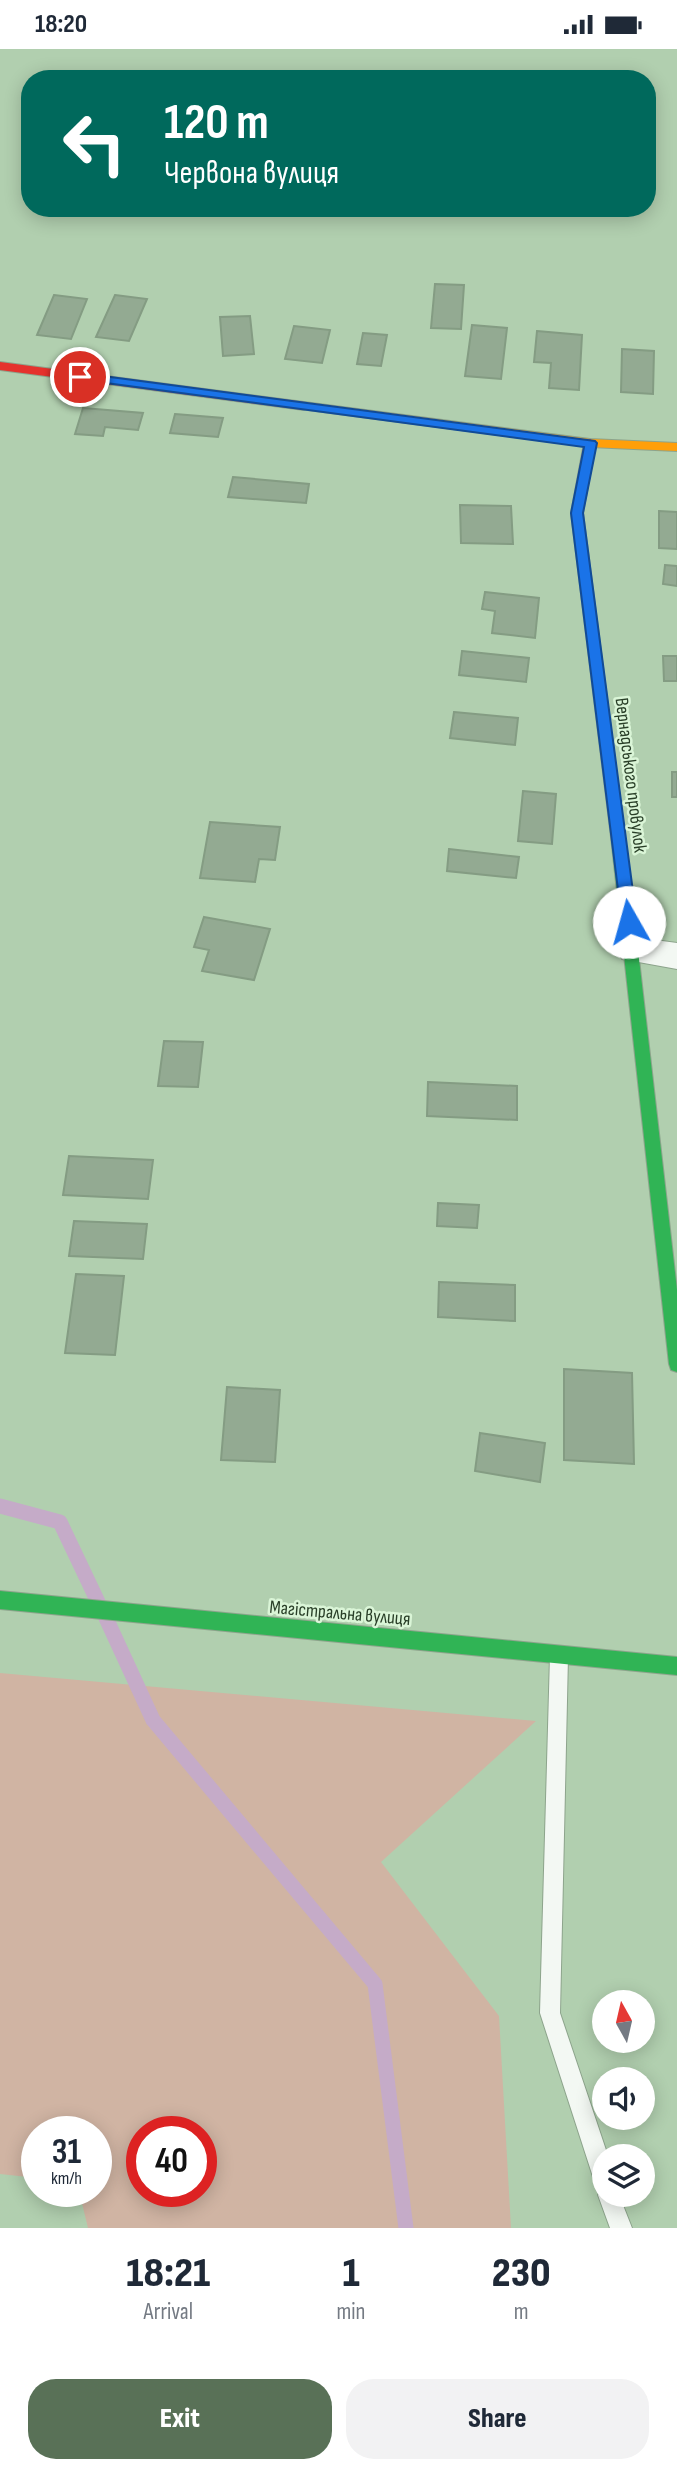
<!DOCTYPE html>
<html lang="en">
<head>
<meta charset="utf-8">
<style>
  body { margin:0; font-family:"Sofia Sans Condensed",sans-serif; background:#f2f2f3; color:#1f2937; height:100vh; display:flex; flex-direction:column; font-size:26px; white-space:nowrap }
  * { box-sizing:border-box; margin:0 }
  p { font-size:23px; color:#747a83 }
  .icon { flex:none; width:38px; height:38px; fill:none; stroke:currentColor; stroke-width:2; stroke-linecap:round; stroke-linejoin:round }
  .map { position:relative; height:2179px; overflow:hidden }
  .side { display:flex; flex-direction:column; background:#fff; flex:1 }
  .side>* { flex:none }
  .guide { position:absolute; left:21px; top:21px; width:635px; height:147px; border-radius:28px; box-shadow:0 4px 18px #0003; background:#00695c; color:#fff; overflow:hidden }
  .needle { width:46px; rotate:352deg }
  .buttons { position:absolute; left:592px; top:1941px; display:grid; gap:14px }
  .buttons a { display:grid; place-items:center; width:63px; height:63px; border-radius:50%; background:#fff; box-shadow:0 4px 18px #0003; font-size:35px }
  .speed { position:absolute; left:21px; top:2067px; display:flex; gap:14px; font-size:35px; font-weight:700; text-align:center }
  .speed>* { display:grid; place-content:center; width:91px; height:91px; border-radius:50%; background:#fff; box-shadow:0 4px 18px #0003; line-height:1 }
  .speed small { font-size:18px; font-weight:400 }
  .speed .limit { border:10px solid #d22; background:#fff; color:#111 }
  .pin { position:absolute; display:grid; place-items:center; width:60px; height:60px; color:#fff; margin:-30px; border:4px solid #fff; border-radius:50%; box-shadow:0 2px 7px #0007 }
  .me { position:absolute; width:77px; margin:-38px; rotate:353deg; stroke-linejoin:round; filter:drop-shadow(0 0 5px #0008) }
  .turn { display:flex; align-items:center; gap:24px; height:147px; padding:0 28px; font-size:32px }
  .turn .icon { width:91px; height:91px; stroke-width:2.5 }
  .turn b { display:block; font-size:49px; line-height:60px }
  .eta { display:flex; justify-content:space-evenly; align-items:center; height:119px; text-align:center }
  .eta b { font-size:42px; font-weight:800; line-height:49px }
  .primary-button { display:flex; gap:14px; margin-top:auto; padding:14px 28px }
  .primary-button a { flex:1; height:80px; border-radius:28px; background:#597157; color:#fff; font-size:28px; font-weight:800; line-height:80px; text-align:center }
  .primary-button a+a { background:#f2f2f3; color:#1f2937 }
  .status { display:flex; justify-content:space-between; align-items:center; height:49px; padding:0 35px; background:#fff; direction:ltr }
  .status svg { height:19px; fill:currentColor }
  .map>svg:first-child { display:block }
  .green { fill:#d0b4a3; fill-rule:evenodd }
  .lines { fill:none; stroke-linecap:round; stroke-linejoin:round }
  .stream { stroke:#c5abc8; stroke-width:15 }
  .building { fill:#93aa92; stroke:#849c83; stroke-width:2 }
  .lane-casing { stroke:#8da48c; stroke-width:2 }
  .street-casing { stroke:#8da48c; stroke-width:2 }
  .fast-casing { stroke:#8da48c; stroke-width:2 }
  .slow-casing { stroke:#8da48c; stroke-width:2 }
  .jam-casing { stroke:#8da48c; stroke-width:2 }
  .lane { fill:#f3f8f3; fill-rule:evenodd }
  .street { fill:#f3f8f3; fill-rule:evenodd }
  .fast { fill:#30b455; fill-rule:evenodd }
  .slow { fill:#ff9f0a; fill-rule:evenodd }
  .jam { fill:#e5322d; fill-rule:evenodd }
  .route { fill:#1a73e8; stroke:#114b97; stroke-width:2 }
  .labels { text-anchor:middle; stroke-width:5; stroke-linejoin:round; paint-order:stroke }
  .street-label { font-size:19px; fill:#293f28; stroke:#daf5d7 }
</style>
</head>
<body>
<div class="status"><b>18:20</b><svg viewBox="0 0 49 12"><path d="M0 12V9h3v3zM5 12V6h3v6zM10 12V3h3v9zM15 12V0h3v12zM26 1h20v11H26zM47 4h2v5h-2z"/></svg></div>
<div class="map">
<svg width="677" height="2179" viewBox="0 0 677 2179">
  <rect width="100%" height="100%" fill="#b1cfaf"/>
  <path class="green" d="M 0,1624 L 536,1672 L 381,1813 L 499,1967 L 511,2179 L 88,2179 L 79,2142 L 96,2142 L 96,2082 L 37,2082 L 37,2129 L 0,2125 ZM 142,2082 L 201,2082 L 201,2142 L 142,2142 Z"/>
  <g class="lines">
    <g class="stream">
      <polyline points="0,1457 60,1473 98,1553"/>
      <polyline points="106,1569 153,1671 375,1935 406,2179"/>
    </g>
  </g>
  <g class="building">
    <polygon points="435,235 464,236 461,280 431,279"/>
    <polygon points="54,246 87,250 71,290 37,286"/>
    <polygon points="115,246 147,250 129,292 96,288"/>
    <polygon points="250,267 254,305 223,307 220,268"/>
    <polygon points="472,276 507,279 501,330 465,327"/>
    <polygon points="294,277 330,281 322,314 285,310"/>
    <polygon points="537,282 582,286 579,341 549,339 551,314 534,313"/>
    <polygon points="363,284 387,286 381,317 357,315"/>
    <polygon points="622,300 654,302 653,345 621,343"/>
    <polygon points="83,359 143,364 138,381 105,378 103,387 75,385"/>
    <polygon points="175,365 223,369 218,388 170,384"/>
    <polygon points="233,428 309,435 306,454 228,448"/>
    <polygon points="460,456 511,457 513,495 461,494"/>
    <polygon points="659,462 677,463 677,500 659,499"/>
    <polygon points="665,516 677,517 677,537 663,535"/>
    <polygon points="485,543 539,549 535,589 492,584 495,562 482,560"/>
    <polygon points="462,602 529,609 526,633 459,626"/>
    <polygon points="663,607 677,607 677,632 664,632"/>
    <polygon points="454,663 518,669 515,696 450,689"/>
    <rect x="672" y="723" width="5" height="25"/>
    <polygon points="523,742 556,745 552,795 518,792"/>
    <polygon points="210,773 280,778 275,811 259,810 255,833 200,829"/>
    <polygon points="449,800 519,808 516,829 447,822"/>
    <polygon points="204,868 270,880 254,931 202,922 209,901 194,898"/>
    <polygon points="164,992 203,993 198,1038 158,1037"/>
    <polygon points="428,1033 517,1037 517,1071 427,1067"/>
    <polygon points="69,1107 153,1111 148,1150 63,1146"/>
    <polygon points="438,1154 479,1156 477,1179 437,1177"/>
    <polygon points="74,1172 147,1175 143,1210 69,1207"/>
    <polygon points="76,1225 124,1227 115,1306 65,1304"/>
    <polygon points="439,1233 515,1236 515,1272 438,1268"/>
    <polygon points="564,1320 632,1324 634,1415 564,1411"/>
    <polygon points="227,1338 280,1341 275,1413 221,1411"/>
    <polygon points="480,1384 545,1394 540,1433 475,1422"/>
  </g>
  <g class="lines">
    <defs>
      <polygon id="lane" points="559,1598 566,1600 568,1607 560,1964 608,2107 604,2107 604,2146 619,2146 632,2179 610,2179 598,2146 603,2138 597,2135 593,2128 540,1964 550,1607 552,1600"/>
      <polygon id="street" points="633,888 677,894 677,920 622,910 617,901 622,892"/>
      <g id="fast">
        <polygon points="618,783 625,788 677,1241 677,1323 671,1321 669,1315 611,788"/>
        <polygon points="0,1542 677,1608 677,1626 0,1560"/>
      </g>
      <polygon id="slow" points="304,353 590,390 677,394 677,402 590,398 300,360 298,357"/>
      <g id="jam">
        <polygon points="0,313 304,353 310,357 304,361 0,321"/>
        <polygon points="590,390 596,394 583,464 625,788 618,793 611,788 571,464 584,394"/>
      </g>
    </defs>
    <use href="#lane" class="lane-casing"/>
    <use href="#street" class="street-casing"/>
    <use href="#fast" class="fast-casing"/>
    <use href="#slow" class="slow-casing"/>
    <use href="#jam" class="jam-casing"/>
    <use href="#lane" class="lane"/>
    <use href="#street" class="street"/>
    <use href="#fast" class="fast"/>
    <use href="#slow" class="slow"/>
    <use href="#jam" class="jam"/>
  </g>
  <polygon class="route" points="80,324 595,392 597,394 583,464 637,873 635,878 629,879 622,873 571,464 584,398 76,330 75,328"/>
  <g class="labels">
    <g class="street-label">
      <text transform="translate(632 726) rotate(83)" y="7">Вернадського провулок</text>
      <text transform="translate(340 1563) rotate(5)" y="7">Магістральна вулиця</text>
    </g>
  </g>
</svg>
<div class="buttons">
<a><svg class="needle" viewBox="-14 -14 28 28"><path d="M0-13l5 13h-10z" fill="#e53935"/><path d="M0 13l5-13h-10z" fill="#747a83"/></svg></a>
<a><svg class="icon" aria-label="sound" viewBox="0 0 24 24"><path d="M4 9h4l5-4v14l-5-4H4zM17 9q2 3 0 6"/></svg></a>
<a><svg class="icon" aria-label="layers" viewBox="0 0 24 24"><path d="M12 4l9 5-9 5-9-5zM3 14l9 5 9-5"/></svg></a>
</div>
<div class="speed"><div>31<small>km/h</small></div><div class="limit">40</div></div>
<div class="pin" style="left:80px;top:328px;background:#d93025"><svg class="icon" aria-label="arrive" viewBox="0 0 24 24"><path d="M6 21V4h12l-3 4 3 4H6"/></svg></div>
<svg class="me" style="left:629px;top:873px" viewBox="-20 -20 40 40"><circle r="19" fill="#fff"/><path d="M0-13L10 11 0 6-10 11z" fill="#1a73e8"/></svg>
<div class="guide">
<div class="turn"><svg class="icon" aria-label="left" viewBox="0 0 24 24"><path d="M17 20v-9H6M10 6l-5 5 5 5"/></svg><div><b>120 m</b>Червона вулиця</div></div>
</div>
</div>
<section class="side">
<div class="eta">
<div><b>18:21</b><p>Arrival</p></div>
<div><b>1</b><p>min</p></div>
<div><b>230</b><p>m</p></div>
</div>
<div class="primary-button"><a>Exit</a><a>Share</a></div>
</section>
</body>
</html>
